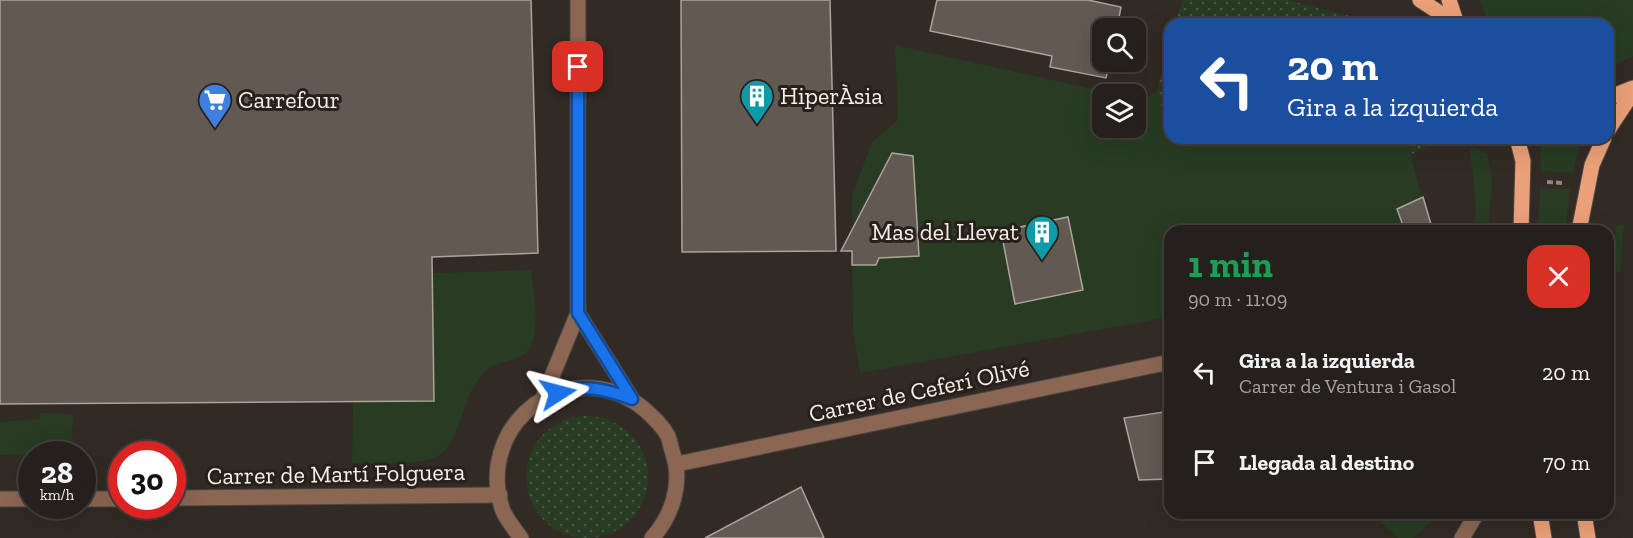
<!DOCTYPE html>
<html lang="es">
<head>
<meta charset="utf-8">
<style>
  body { margin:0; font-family:"Zilla Slab",serif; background:#2e2825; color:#f1f3f6; height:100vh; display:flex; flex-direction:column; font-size:22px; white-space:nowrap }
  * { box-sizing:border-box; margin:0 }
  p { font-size:20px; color:#a4a3a3 }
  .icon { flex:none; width:33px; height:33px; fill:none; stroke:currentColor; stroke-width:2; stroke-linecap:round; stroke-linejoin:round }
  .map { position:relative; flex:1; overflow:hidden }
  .sheet { position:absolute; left:1164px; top:225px; width:450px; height:294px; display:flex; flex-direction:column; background:#26201c; border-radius:18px; box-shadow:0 6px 24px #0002,0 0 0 2px #423e3b }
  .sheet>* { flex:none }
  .banner { position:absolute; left:1164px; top:18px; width:450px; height:126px; border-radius:18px; box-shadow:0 6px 24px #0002,0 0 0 2px #423e3b; background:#1a4fa0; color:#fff; overflow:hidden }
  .buttons { position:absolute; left:1092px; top:18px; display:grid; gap:12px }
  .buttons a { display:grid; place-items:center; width:54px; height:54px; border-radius:12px; background:#26201c; box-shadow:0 6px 24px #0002,0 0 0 2px #423e3b; font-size:30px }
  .speed { position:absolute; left:18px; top:441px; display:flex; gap:12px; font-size:30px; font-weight:700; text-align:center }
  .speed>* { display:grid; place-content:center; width:78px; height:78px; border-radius:50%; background:#26201c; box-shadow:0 6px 24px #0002,0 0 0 2px #423e3b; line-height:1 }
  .speed small { font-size:15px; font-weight:400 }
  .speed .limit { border:9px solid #d22; background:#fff; color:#111 }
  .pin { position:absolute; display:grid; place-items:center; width:51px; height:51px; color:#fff; margin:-26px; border-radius:12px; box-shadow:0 3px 9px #0006 }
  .me { position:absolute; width:66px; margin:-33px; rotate:81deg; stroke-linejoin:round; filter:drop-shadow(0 0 4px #0008) }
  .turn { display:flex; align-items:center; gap:21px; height:126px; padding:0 24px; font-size:27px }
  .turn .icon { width:78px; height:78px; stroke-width:2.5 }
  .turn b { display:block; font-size:42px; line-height:51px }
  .round { display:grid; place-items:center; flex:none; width:63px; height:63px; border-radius:18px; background:#2e2825 }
  .overview { display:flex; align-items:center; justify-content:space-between; height:102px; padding:0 24px }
  h1 { font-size:36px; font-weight:700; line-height:45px; color:#1e9e55 }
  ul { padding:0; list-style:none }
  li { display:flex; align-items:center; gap:18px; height:90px; padding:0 24px }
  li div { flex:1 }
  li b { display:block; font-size:22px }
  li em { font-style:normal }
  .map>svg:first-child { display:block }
  .green { fill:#273c23 }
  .park { fill:url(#park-dots) }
  .building { fill:#625953; stroke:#ada29c; stroke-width:1.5 }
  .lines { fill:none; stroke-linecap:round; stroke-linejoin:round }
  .minor-casing { stroke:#4d4641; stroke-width:17 }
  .primary-casing { stroke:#4d4641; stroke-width:17 }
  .path { stroke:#8c8581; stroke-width:4; stroke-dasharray:6 3; stroke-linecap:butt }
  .minor { stroke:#8b6653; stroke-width:15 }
  .primary { stroke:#eaa078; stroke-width:15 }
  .route-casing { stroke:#114b97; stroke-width:15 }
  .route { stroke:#1a73e8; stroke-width:10 }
  .labels { text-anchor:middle; stroke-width:6; stroke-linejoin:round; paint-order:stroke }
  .poi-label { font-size:24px; fill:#f5efec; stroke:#28201b; text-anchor:start }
  .street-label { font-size:24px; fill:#f5efec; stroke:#28201b }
</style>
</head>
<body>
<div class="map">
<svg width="1633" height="538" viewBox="0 0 1633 538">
  <defs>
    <pattern id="park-dots" width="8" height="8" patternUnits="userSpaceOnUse" patternTransform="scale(1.5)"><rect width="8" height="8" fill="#273c23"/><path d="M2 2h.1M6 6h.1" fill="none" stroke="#475843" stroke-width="1.8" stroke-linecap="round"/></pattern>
  </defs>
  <rect width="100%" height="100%" fill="#322a25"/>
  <g class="green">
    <polygon points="1480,0 1633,0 1633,56 1608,69 1608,24 1489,24"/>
    <polygon points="895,45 1115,94 1102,94 1102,128 1136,128 1136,99 1141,100 1156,93 1164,111 1170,111 1170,138 1406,138 1422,198 1397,209 1405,231 1170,231 1170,317 860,373 853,332 852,196 872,142 898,120"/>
    <polygon points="1540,138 1582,138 1572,173 1541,171"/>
    <path d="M 1474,147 L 1487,154 L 1492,181 L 1488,231 L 1468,231 L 1475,224 C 1476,201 1474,174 1469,151 Z"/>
    <polygon points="1540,188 1570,189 1565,231 1538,231"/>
    <path d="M 1624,224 L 1620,272 L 1615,272 L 1613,338 L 1614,377 L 1608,377 C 1606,326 1611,275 1616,225 Z"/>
    <path d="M 531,270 C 533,293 540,321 532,343 C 525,364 501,358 487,370 C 460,392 465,437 438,456 C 425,465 370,463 352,463 L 353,402 L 434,400 L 432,273 Z"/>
    <polygon points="40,413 73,414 71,454 0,455 0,422 40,419"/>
    <polygon points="1371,513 1440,513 1413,538 1398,538"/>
  </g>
  <g class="park">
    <polygon points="1183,0 1287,0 1381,24 1175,24"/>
    <polygon points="1170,43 1170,111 1164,111 1156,93"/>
    <polygon points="1406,138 1447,138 1425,149 1411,154"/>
    <circle cx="587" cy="477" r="61"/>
  </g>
  <g class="building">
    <polygon points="0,0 531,0 538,253 432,257 434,401 0,404"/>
    <polygon points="681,0 830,0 836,251 682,252"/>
    <polygon points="937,0 1088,0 1121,7 1117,28 1102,28 1102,62 1110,62 1106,78 1050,67 1052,56 930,31"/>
    <polygon points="892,153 913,156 919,256 879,258 876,265 852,265 852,251 841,251"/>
    <polygon points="1423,197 1433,231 1405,231 1397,209"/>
    <polygon points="1068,217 1083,290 1015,304 1001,231"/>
    <polygon points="1170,411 1170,479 1139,480 1124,418"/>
    <polygon points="801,487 824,538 705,538"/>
  </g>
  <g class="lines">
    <defs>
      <g id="minor">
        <polyline points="578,313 632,399"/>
        <polyline points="543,398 578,313 578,0"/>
        <polyline points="677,464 1170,362"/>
        <polyline points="172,498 500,495"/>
        <polyline points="0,499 32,499"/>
        <polyline points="82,499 122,499"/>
        <path d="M 521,538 C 515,530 507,520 503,511 C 498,497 496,481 498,466 C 508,396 589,363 644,409 C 653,417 662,425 668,436 C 670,442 671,448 673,454 C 683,483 672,516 652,538"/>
        <polyline points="1462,538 1477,513"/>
      </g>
      <g id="primary">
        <polyline points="1420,0 1457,24"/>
        <polyline points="1449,0 1457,24"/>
        <polyline points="1608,98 1633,88"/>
        <polyline points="1608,130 1633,92"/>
        <polyline points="1517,138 1523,161 1521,231"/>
        <polyline points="1579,231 1592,165 1604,138"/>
        <polyline points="1540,513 1544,538"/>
        <polyline points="1584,513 1588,538"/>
      </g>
    </defs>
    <use href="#minor" class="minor-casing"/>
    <use href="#primary" class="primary-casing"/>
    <polyline class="path" points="1547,182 1563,183"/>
    <use href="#minor" class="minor"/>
    <use href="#primary" class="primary"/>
  </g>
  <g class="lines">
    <defs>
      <path id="route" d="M 558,393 C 587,384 605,389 632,399 L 578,313 L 578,67"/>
    </defs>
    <use href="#route" class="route-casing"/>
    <use href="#route" class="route"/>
  </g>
  <defs>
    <symbol id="building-pin" viewBox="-11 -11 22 30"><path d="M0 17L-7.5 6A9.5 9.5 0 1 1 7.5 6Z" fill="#0f9aa8" stroke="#28201b"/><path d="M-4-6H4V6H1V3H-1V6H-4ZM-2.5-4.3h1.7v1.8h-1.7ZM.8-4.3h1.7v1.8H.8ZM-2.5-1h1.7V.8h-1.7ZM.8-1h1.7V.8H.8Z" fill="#fff"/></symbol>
    <symbol id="supermarket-pin" viewBox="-11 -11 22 30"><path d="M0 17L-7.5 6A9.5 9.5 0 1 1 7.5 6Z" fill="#3f7fe0" stroke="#28201b"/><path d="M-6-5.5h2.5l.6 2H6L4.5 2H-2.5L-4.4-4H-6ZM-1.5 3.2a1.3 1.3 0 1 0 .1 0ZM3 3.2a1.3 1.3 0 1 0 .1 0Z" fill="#fff"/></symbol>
  </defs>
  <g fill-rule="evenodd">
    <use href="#building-pin" x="738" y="77" width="38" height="52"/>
    <use href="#supermarket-pin" x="196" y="81" width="38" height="52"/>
    <use href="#building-pin" x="1023" y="213" width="38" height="52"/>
  </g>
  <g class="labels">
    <g class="poi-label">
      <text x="780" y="104">HiperÀsia</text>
      <text x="238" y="108">Carrefour</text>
      <text x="1019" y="240" text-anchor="end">Mas del Llevat</text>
    </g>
    <g class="street-label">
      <text transform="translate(919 391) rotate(-12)" y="8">Carrer de Ceferí Olivé</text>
      <text transform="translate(336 474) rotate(-1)" y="8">Carrer de Martí Folguera</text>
    </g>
  </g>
</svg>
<div class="buttons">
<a><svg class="icon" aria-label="search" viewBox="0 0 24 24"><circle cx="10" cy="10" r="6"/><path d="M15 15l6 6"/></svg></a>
<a><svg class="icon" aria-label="layers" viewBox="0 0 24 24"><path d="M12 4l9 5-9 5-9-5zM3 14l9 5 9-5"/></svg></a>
</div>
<div class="speed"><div>28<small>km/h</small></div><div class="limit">30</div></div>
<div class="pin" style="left:578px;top:67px;background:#d93025"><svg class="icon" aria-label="arrive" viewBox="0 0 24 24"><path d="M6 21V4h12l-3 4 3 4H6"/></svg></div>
<svg class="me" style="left:558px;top:393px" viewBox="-20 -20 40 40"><path d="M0-17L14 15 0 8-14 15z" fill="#1a73e8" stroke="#fff" stroke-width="4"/></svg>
<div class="banner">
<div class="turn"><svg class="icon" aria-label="left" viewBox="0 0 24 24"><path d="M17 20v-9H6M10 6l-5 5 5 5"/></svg><div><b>20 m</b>Gira a la izquierda</div></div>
</div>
<section class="sheet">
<div class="overview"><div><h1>1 min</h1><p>90 m · 11:09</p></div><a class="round" style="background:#d93025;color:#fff"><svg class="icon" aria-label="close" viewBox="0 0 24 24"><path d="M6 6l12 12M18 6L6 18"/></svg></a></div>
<ul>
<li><svg class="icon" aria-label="left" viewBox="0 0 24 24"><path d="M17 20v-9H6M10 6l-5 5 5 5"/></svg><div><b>Gira a la izquierda</b><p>Carrer de Ventura i Gasol</p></div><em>20 m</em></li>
<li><svg class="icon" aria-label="arrive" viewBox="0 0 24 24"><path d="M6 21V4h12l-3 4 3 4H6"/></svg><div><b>Llegada al destino</b></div><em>70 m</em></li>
</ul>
</section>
</div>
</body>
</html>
